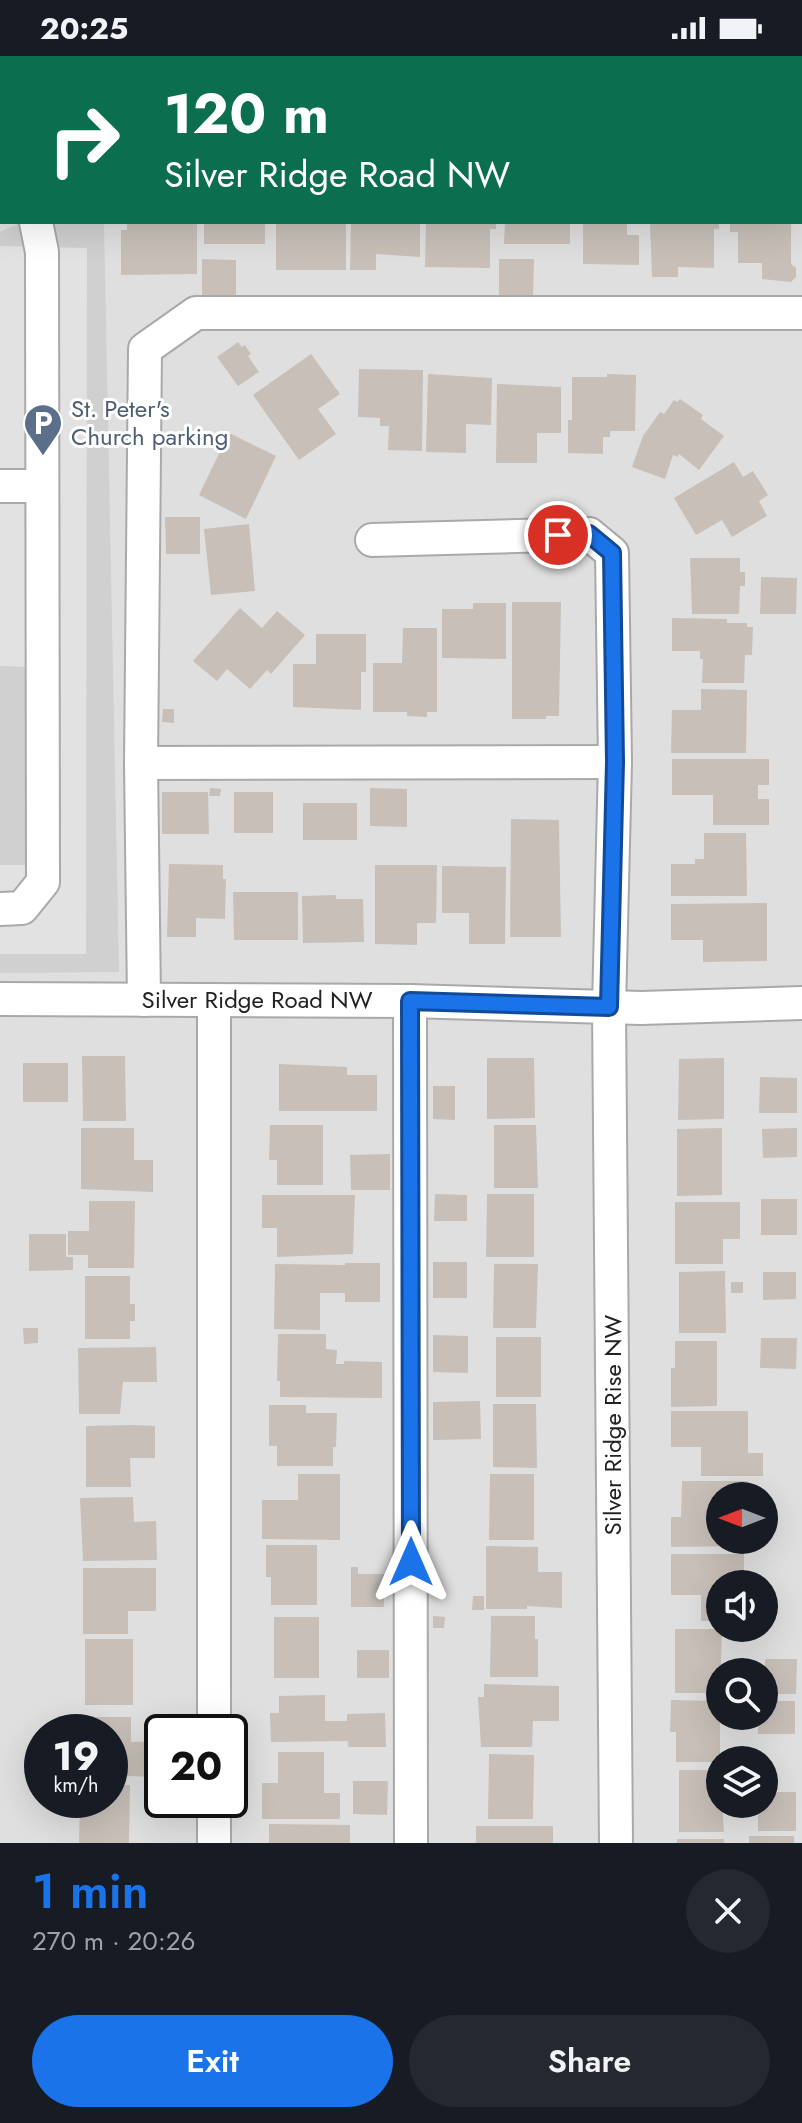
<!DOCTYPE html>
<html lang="en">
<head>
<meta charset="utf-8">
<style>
  body { margin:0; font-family:Jost,sans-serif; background:#242831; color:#f1f3f6; height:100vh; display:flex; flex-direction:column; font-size:30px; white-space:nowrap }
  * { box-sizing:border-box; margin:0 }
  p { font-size:26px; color:#9ea1a6 }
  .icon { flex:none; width:44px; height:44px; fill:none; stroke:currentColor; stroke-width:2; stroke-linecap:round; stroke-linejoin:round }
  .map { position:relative; height:1787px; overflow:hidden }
  .panel { display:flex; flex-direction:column; background:#171b24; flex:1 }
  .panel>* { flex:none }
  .guide { position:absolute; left:0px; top:0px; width:802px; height:168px; box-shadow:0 8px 32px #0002; background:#0b6e4f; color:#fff; overflow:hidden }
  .needle { width:52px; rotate:270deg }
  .fabs { position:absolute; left:706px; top:1426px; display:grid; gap:16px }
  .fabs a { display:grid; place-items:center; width:72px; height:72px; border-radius:50%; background:#171b24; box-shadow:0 8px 32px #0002; font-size:40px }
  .speed { position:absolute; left:24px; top:1658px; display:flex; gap:16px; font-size:40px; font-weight:700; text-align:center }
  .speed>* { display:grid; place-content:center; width:104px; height:104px; border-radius:50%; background:#171b24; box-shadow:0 8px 32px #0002; line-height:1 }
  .speed small { font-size:20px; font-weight:400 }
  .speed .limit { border:4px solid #111; border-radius:12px; background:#fff; color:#111 }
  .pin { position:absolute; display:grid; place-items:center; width:68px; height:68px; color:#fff; margin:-34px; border:4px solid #fff; border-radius:50%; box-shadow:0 2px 8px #0007 }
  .me { position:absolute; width:88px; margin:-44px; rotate:0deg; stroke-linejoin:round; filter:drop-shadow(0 0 6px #0008) }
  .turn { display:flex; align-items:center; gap:28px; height:168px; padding:0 32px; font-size:36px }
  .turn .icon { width:104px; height:104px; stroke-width:2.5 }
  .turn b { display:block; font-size:56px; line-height:68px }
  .round { display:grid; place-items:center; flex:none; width:84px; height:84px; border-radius:42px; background:#242831 }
  .head { display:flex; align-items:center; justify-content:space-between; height:136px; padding:0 32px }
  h1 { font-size:48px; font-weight:600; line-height:60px; color:#1a73e8 }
  .primary-button { display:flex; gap:16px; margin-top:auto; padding:16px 32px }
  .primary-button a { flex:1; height:92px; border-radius:48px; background:#1a73e8; color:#fff; font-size:32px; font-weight:600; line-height:92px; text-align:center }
  .primary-button a+a { background:#242831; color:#f1f3f6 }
  .status { display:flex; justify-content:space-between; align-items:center; height:56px; padding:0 40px; background:#171b24; direction:ltr }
  .status svg { height:22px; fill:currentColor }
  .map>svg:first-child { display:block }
  .residential { fill:#e0dfdf; fill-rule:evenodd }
  .religious { fill:#d0d0d0 }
  .parking { fill:#e2e2e2 }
  .building { fill:#c7bfb8 }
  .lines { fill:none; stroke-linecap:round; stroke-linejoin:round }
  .minor-casing { stroke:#a9a9a9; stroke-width:36 }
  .minor { stroke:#fff; stroke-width:32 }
  .route-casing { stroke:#114b97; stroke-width:20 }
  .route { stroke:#1a73e8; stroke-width:14 }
  .labels { text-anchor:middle; stroke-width:6; stroke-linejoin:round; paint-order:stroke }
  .service-label { font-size:24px; fill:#4e5e75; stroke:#fff; text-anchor:start }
  .street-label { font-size:24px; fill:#222; stroke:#fff }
</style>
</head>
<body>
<div class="status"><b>20:25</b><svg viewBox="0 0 49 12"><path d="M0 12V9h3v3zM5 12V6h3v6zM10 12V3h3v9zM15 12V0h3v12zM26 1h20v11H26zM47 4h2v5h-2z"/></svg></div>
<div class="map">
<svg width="802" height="1787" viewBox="0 0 802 1787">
  <rect width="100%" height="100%" fill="#f2efe9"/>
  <path class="residential" d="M 0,0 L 802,0 L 802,1787 L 0,1787 ZM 2,2 L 800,2 L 800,166 L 2,166 ZM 720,1440 L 764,1440 L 764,1484 L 720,1484 ZM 720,1528 L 764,1528 L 764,1572 L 720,1572 ZM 720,1616 L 764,1616 L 764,1660 L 720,1660 ZM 42,1676 L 110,1676 L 110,1744 L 42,1744 ZM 162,1676 L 230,1676 L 230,1744 L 162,1744 ZM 720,1704 L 764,1704 L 764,1748 L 720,1748 Z"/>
  <polygon class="religious" points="23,166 104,166 119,916 0,917 0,176"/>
  <polygon class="parking" points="0,190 87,192 86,898 0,898 0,809 30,809 30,611 0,610"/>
  <g class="building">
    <polygon points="127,166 197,166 197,218 121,219 121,174 127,174"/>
    <rect x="204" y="166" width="61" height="22"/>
    <polygon points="276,166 346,168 346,214 276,214"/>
    <polygon points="351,166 420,166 420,201 376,198 376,214 350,214"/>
    <polygon points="426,166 496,166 496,173 490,173 490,212 425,211"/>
    <polygon points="505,166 570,166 570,188 504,188"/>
    <polygon points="583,166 627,166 627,179 639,179 639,209 583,208"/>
    <polygon points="650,166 719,166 719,173 714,173 714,212 678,211 678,221 652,221"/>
    <polygon points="730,166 791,166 791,208 796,212 796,221 791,226 762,223 762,207 738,207 738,176 730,176"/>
    <polygon points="202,203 236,204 236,239 202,239"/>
    <polygon points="499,203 534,203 533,240 499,239"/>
    <polygon points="238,286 242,291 245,289 251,298 248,300 259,316 238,330 217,301"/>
    <polygon points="311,298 340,338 318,353 336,378 299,404 253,339"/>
    <polygon points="359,313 423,314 422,395 388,394 389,370 380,370 380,362 358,361"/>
    <polygon points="428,318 492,322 491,369 466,368 466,397 426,396"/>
    <polygon points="607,318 636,319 635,375 610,375 610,381 603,381 603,398 568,397 568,364 572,364 572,321 607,321"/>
    <polygon points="497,328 561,331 561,377 537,377 537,407 496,407"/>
    <polygon points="680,343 703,359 701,363 724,380 699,414 679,398 677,401 673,399 665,423 632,411 643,380 660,356 664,358 674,344 677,346"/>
    <polygon points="229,377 276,400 246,463 199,439"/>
    <polygon points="734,406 743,421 753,415 768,439 759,445 767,460 732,481 722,464 696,479 674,442"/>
    <polygon points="165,461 200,461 200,498 166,498"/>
    <polygon points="249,468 255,535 211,539 204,473"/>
    <polygon points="690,502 740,502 740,516 745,516 745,530 740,530 739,558 692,558"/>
    <polygon points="761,521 797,522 796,558 760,558"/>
    <polygon points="512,546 561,546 559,660 546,660 546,663 512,663"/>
    <polygon points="473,547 506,547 506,603 442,602 442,553 473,553"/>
    <polygon points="240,552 262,572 277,555 305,579 271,618 267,614 250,633 227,613 217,625 193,605"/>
    <polygon points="672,562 727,563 727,567 747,567 747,571 753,571 752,599 745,599 744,627 702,627 703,603 700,603 700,595 672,595"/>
    <polygon points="403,572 437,572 437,656 427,656 427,661 407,660 407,656 373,656 373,607 402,607"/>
    <polygon points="316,578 366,578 366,616 361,616 361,654 293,651 293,608 316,608"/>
    <polygon points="701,633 747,634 746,697 671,697 672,654 701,654"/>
    <polygon points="163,653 174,653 174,667 162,666"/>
    <polygon points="672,703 769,703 769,729 758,729 758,743 769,743 769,769 713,769 713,739 672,739"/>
    <polygon points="210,732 221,733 220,740 209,740"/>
    <polygon points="370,732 407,733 407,771 370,770"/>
    <polygon points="162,736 208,736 209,778 162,778"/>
    <rect x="234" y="736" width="39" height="41"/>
    <rect x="303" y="747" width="54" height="37"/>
    <polygon points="511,763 559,764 561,881 510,881"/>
    <polygon points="704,777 746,777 747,840 671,840 671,808 695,808 695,803 704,803"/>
    <polygon points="169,808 223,809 223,823 226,823 225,863 196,862 196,881 167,881"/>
    <polygon points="375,809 437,809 436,867 417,867 417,889 375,888"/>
    <polygon points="442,810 506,811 505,888 469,888 469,857 442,857"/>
    <polygon points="233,836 298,836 298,884 234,884"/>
    <polygon points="336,839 336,843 363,843 364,886 303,887 302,840"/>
    <polygon points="767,847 767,905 703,906 703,884 671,884 671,848"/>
    <polygon points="82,1000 125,1000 126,1065 83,1065"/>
    <polygon points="487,1002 534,1002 535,1062 487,1063"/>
    <polygon points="724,1002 724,1063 678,1064 679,1003"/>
    <rect x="23" y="1007" width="45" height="39"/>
    <polygon points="279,1008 347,1011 347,1019 377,1019 377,1055 279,1055"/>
    <polygon points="760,1021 797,1022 797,1057 759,1057"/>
    <polygon points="433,1030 455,1030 455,1064 433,1063"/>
    <polygon points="270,1069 323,1069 323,1129 277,1129 277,1104 269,1104"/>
    <polygon points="494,1069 536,1069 538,1132 494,1132"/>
    <polygon points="81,1072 134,1072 134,1104 153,1104 153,1136 81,1133"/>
    <polygon points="722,1072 722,1139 677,1140 677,1073"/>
    <polygon points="797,1072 797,1101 763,1102 762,1073"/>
    <polygon points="390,1098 390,1134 351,1134 350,1099"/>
    <polygon points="435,1138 467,1139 467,1165 434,1165"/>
    <polygon points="487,1138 534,1138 534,1201 486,1201"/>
    <polygon points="262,1139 355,1139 353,1198 277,1201 277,1172 262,1172"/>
    <rect x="761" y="1143" width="36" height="36"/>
    <polygon points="89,1145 135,1145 134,1212 88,1212 88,1199 68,1199 68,1175 89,1175"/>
    <polygon points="675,1146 740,1146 740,1183 723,1183 723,1208 675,1208"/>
    <polygon points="29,1178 66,1178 66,1201 73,1201 73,1214 29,1215"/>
    <rect x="433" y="1206" width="34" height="36"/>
    <polygon points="345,1207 380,1207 380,1246 345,1246 345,1237 320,1237 320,1274 274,1273 275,1208 345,1209"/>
    <polygon points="494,1208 538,1208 536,1272 493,1272"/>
    <polygon points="725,1215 726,1277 679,1277 679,1216"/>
    <polygon points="763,1216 796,1216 796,1243 763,1244"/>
    <polygon points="85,1220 130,1220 130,1248 135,1248 135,1265 130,1265 130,1283 85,1283"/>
    <rect x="731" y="1226" width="12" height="11"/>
    <polygon points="23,1272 38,1272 38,1287 24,1288"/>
    <polygon points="278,1278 326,1278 326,1293 337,1294 336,1308 344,1308 344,1305 382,1306 382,1342 280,1341 280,1325 277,1325"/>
    <polygon points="433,1279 468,1280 468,1317 433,1316"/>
    <rect x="496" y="1281" width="45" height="60"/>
    <polygon points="761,1282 797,1282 796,1313 760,1312"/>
    <polygon points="675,1285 717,1285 717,1350 671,1351 671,1312 675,1312"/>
    <polygon points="156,1291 157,1326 123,1326 120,1358 79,1358 78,1292"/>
    <polygon points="480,1345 481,1383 433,1384 433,1346"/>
    <polygon points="493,1348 536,1348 537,1412 493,1411"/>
    <polygon points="269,1349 306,1349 306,1357 337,1357 336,1391 333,1391 333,1410 277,1410 277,1390 269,1390"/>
    <polygon points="671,1355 748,1355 748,1397 763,1397 763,1420 701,1420 701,1391 671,1391"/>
    <polygon points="131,1369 155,1370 155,1402 130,1402 131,1431 86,1431 86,1370"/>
    <polygon points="298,1418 340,1418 340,1484 262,1483 262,1444 298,1444"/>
    <polygon points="490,1418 534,1418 534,1484 489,1484"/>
    <polygon points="682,1425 748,1425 748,1440 720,1440 720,1484 748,1484 748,1490 671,1491 671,1461 681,1461"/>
    <polygon points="133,1441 134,1466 156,1465 157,1504 83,1505 80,1442"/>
    <polygon points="266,1489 317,1489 317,1549 271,1549 271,1521 266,1521"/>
    <polygon points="486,1490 538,1491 538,1516 562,1516 562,1552 527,1550 527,1553 486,1553"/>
    <polygon points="671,1498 744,1498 744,1528 720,1528 720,1565 701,1565 701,1539 671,1539"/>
    <polygon points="351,1511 358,1511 358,1518 384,1518 384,1551 351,1551"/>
    <polygon points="83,1512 156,1512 156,1555 128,1555 128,1578 83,1578"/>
    <polygon points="473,1540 484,1540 484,1554 472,1554"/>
    <polygon points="433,1560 445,1561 444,1572 433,1572"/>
    <polygon points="491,1560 535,1560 535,1583 538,1583 538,1621 490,1621"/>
    <rect x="274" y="1561" width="45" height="61"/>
    <polygon points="675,1573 722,1573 720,1637 675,1637"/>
    <rect x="85" y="1583" width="48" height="66"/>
    <rect x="357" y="1594" width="32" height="28"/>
    <polygon points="765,1603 797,1603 796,1638 764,1638"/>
    <polygon points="484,1628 559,1630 559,1665 533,1665 532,1691 481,1691 478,1641 484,1641"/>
    <polygon points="325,1639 325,1665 347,1665 347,1658 385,1657 386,1691 348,1691 348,1685 271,1686 270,1657 279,1657 279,1640"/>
    <polygon points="671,1644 720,1645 720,1706 676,1706 676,1676 670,1676"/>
    <polygon points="764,1645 795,1645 795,1678 758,1678 758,1660 764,1660"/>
    <polygon points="80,1661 131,1661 131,1686 159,1685 159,1721 126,1720 126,1723 110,1723 110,1676 80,1676"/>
    <polygon points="278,1696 324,1696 324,1737 340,1737 340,1763 262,1763 262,1727 278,1727"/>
    <polygon points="489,1698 534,1699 533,1763 488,1763"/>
    <polygon points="679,1714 720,1714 724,1776 679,1776"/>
    <polygon points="353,1725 388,1725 387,1759 353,1758"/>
    <polygon points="110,1729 130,1729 129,1787 79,1787 80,1744 110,1744"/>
    <polygon points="764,1736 796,1736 796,1775 758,1775 758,1748 764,1748"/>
    <polygon points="269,1768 350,1769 350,1787 269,1787"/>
    <rect x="476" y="1770" width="77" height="17"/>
    <rect x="749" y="1780" width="45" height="7"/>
    <rect x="677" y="1783" width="47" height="4"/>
  </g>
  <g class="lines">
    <defs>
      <g id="minor">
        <polyline points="250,0 250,2"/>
        <polyline points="800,57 802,57"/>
        <polyline points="0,114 2,113"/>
        <polyline points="0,430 42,430"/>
        <polyline points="372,484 589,478 612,497 615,706 609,951 616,1787"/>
        <polyline points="141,707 615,706"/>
        <polyline points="0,853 22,852 43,826 42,196 36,166"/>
        <polyline points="0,943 410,945 641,952 802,947"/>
        <polyline points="144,944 141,707 145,293 196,257 802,257"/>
        <polyline points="214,944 214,1676"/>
        <polyline points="410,945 411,1787"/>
        <polyline points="214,1744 214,1787"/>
      </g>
    </defs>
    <use href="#minor" class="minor-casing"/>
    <use href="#minor" class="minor"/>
  </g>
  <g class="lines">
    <defs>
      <polyline id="route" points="411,1506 410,945 609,951 615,706 612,497 589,478 558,479"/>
    </defs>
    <use href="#route" class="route-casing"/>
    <use href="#route" class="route"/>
  </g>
  <defs>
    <symbol id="parking-pin" viewBox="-11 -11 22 30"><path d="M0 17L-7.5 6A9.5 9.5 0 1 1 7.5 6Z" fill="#5c6f8a" stroke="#fff"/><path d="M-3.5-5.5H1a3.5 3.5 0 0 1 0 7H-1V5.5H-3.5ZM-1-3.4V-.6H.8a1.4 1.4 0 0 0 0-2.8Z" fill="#fff"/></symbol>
  </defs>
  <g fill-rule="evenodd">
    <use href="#parking-pin" x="21" y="345" width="44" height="60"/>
  </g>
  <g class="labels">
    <g class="service-label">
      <text x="71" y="361">St. Peter's<tspan x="71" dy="28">Church parking</tspan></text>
    </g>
    <g class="street-label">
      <text x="257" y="952">Silver Ridge Road NW</text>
      <text transform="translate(613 1369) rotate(-90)" y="8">Silver Ridge Rise NW</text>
    </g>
  </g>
</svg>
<div class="fabs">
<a><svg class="needle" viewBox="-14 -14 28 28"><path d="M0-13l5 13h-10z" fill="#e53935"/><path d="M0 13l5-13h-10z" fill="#9ea1a6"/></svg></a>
<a><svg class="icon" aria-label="sound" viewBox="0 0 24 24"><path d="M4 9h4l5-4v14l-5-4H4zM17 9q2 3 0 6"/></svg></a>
<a><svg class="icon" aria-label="search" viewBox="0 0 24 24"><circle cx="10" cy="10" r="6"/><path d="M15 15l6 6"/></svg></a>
<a><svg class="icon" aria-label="layers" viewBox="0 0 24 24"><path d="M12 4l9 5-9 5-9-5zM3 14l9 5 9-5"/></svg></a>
</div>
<div class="speed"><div>19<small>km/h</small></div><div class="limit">20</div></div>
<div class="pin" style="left:558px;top:479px;background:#d93025"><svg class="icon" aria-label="arrive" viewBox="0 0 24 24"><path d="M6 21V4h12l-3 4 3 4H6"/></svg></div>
<svg class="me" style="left:411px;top:1506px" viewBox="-20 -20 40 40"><path d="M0-17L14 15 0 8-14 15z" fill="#1a73e8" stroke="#fff" stroke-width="4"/></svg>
<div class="guide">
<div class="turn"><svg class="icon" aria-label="right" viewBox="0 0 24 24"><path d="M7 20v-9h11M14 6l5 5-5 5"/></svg><div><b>120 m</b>Silver Ridge Road NW</div></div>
</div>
</div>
<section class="panel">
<div class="head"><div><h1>1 min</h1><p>270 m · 20:26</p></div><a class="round"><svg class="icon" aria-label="close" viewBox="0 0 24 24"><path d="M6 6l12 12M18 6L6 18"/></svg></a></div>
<div class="primary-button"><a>Exit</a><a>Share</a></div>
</section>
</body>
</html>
